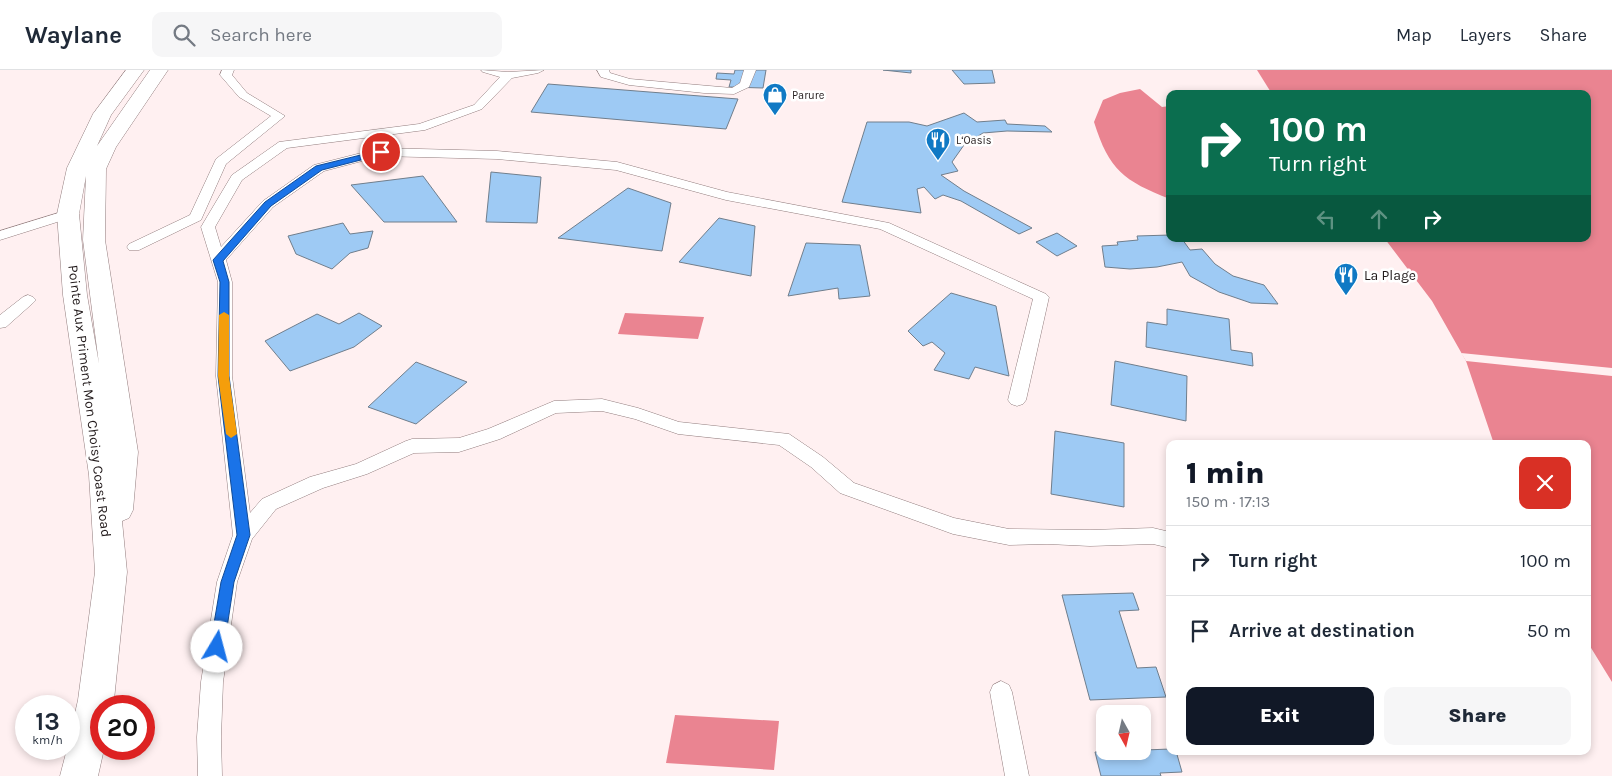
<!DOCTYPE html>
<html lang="en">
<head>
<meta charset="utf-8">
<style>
  body { margin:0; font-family:Karla,sans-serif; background:#f6f6f7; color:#1f2937; height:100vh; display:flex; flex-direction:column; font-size:19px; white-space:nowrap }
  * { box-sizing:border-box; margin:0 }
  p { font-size:16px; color:#747a83 }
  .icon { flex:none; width:28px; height:28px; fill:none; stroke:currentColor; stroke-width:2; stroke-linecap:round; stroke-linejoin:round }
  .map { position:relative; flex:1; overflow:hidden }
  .sheet { position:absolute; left:1166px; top:370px; width:425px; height:315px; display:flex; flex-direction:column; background:#fff; border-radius:10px; box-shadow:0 2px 8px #0003 }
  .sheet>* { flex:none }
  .guide { position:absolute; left:1166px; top:20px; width:425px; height:152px; border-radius:10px; box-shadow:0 2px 8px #0003; background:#0b6e4f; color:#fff; overflow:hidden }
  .needle { width:32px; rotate:172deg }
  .buttons { position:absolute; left:1096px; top:635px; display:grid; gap:10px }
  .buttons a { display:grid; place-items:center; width:55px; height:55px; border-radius:10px; background:#fff; box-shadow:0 2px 8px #0003; font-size:25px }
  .speed { position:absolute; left:15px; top:625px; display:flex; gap:10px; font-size:25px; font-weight:700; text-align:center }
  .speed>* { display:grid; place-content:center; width:65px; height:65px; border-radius:50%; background:#fff; box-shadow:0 2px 8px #0003; line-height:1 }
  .speed small { font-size:12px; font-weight:400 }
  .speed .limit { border:8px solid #d22; background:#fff; color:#111 }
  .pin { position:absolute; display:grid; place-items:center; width:42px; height:42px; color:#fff; margin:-21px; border:2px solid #fff; border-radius:50%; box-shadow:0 1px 5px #0007 }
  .me { position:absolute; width:55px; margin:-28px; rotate:8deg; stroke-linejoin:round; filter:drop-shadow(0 0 4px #0008) }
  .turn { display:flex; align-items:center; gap:18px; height:105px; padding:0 20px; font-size:22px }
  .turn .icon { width:65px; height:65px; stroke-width:2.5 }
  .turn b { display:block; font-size:35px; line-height:42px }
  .lanes { display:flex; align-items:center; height:48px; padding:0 20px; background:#0003; justify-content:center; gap:25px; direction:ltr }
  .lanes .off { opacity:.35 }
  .round { display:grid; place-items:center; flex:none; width:52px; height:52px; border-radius:10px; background:#f6f6f7 }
  .head { display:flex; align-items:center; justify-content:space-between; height:85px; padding:0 20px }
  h1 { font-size:30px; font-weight:800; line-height:38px; color:#111827 }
  .button { display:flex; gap:10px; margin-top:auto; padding:10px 20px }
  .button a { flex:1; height:58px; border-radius:10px; background:#111827; color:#fff; font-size:20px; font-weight:800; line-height:58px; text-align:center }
  .button a+a { background:#f6f6f7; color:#1f2937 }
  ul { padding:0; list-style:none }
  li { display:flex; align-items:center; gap:15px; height:70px; padding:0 20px; border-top:1px solid #e0e1e3 }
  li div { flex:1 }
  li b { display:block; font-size:19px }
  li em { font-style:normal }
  header { display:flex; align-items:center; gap:30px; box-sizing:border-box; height:70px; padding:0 25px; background:#fff; border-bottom:1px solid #e0e1e3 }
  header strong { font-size:24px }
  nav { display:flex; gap:28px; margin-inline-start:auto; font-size:18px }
  .search { width:350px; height:45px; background:#f6f6f7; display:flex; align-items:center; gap:12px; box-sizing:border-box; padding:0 18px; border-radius:10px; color:#747a83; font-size:19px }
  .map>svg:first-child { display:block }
  .water { fill:#ea8491 }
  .pier { fill:#fff0f1 }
  .building { fill:#9ecaf4; stroke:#707e8c }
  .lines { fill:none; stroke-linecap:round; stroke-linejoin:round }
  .service-casing { stroke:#927d7e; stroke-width:1 }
  .secondary-casing { stroke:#927d7e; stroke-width:1 }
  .service { fill:#fff; fill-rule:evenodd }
  .secondary { fill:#fff; fill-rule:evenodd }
  .route { fill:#1a73e8; stroke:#114b97 }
  .slow { fill:#f59e0b }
  .labels { text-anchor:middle; stroke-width:5; stroke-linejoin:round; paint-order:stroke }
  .far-poi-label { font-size:11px; fill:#221a1b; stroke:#fff; text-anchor:start }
  .poi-label { font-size:14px; fill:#221a1b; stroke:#fff; text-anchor:start }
  .street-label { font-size:14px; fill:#221a1b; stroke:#fff }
</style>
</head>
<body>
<header>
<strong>Waylane</strong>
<div class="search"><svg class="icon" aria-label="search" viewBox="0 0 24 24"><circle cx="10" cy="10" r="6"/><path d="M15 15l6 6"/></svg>Search here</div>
<nav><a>Map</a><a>Layers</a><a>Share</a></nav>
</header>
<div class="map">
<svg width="1612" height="706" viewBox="0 0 1612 706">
  <rect width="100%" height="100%" fill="#fff0f1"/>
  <g class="water">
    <polygon points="1257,0 1612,0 1612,612 1588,573 1588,374 1494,374 1466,291 1432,231 1385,169 1588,169 1588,24 1272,24"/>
    <path d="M 1140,19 L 1162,37 L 1170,36 L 1170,129 C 1124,111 1109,100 1094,52 L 1103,30 L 1120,23 Z"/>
    <polygon points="625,243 704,247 698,269 618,264"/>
    <polygon points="675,645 779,651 774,700 666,693"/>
  </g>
  <polygon class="pier" points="1461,283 1612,298 1612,306 1466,291"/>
  <g class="building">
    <polygon points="735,0 766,0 763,18 729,17 731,10 716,9 717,3 734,4"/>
    <polygon points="883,0 911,0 911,3"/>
    <polygon points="952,0 992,0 995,13 964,14"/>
    <polygon points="548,14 738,29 726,59 531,42"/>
    <polygon points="964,43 977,52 1005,50 1007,54 1045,56 1052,62 1007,61 983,63 964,75 952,92 958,101 941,105 964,121 1032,158 1019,164 961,131 943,125 935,129 924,117 917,119 921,143 842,132 867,52 909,52 927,56"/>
    <polygon points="491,102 541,107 537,153 486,152"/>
    <polygon points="423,106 457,152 384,152 351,115"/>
    <polygon points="628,118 671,133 662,181 558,168"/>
    <polygon points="719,148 755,156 751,206 679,192"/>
    <polygon points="343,153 350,164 373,161 368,178 350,183 332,199 296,184 288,166"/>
    <polygon points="1057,163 1077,176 1057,186 1036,172"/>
    <polygon points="1170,165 1170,169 1182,169 1190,180 1202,179 1215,194 1233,206 1264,215 1278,234 1251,233 1219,222 1190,206 1182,192 1157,197 1130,199 1105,197 1102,176 1118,175 1117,172 1138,170 1137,166"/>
    <polygon points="806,173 860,175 870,226 839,229 838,218 788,226"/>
    <polygon points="951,223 996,236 1009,306 975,297 969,309 934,300 945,283 932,272 923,276 908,261"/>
    <polygon points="1167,239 1229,249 1231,280 1252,283 1253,296 1146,277 1147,252 1167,255"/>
    <polygon points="359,243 382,256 354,277 290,301 265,271 317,244 339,254"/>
    <polygon points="1115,291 1187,306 1186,351 1111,335"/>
    <polygon points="416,292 467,312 416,354 368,337"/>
    <polygon points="1055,361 1124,373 1124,437 1051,424"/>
    <polygon points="1133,523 1139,540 1119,541 1137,598 1156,597 1166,627 1090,630 1062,525"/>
    <polygon points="1170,679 1170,681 1176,681 1182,702 1160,703 1161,706 1101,706 1095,682"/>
  </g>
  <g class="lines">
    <defs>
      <g id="service">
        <polygon points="222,0 234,0 232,5 247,23 285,46 226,94 201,150 139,180 129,180 127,177 129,174 190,145 216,89 271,46 239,27 220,5"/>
        <polygon points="481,0 508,2 544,0 538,3 512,8 482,39 425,60 287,78 242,110 215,157 221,177 263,131 314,95 381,78 497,81 617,92 727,122 889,153 1046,224 1049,227 1026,330 1023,334 1017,336 1011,334 1008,330 1033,229 880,159 726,130 616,100 497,89 381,86 324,101 273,137 226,190 232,212 232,306 250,443 262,429 310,407 356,394 406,371 412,369 459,368 488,359 554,331 602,329 638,338 679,352 789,364 823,387 854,413 954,448 1009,459 1090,460 1153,458 1170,462 1170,478 1153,474 1090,476 1048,474 1009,475 953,464 840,423 811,397 779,375 678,364 635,349 602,341 556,343 500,369 459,382 414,383 367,404 323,418 276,439 252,469 237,512 223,612 221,667 222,706 198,706 197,667 201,612 217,512 233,465 216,306 218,212 201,157 232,105 279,72 419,54 474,35 500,7 483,2"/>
        <polygon points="597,0 609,0 610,3 630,9 732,18 740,13 744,0 756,0 749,17 734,24 704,23 629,15 601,7"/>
        <polygon points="68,140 75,144 73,147 0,170 0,161"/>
        <polygon points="28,225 33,227 36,230 33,233 6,257 0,258 0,245 23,227"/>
        <polygon points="1001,611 1009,615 1012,622 1029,706 1005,706 990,622 993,615"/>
      </g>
      <path id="secondary" d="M 126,0 L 144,0 L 111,45 L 97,76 L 150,0 L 168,0 L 116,77 L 106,99 L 105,170 L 138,382 L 133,440 L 129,448 L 122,451 L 127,502 L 114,630 L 112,636 L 101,636 L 101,679 L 104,679 L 98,706 L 60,706 L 67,679 L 69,679 L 69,670 L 78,630 L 95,502 L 89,405 L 63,225 L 57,144 L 67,98 L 93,44 ZM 86,106 L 83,170 L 99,294 L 87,225 L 79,144 Z"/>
    </defs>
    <use href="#service" class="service-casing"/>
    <use href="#secondary" class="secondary-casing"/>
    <use href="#service" class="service"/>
    <use href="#secondary" class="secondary"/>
  </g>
  <polygon class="route" points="381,80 385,82 384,84 322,100 271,136 223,191 229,212 229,306 250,465 234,512 224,577 222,581 217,583 212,581 210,577 221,512 237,465 218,306 220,212 213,190 265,132 316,96"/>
  <polygon class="slow" points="224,242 229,245 229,306 237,364 231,368 226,364 218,306 219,245"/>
  <defs>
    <symbol id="shop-pin" viewBox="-11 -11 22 30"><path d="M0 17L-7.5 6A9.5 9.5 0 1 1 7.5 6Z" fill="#1079c4" stroke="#fff"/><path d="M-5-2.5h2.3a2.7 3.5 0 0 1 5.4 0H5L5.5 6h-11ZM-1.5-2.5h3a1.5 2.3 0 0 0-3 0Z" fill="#fff"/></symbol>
    <symbol id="restaurant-pin" viewBox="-11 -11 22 30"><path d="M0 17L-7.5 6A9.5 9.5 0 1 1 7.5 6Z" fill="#1079c4" stroke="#fff"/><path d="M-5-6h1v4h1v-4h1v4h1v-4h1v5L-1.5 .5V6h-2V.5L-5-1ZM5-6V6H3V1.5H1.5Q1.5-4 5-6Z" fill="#fff"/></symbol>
  </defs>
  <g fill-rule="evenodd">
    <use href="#shop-pin" x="761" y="11" width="28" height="38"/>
    <use href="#restaurant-pin" x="924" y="56" width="28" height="38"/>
    <use href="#restaurant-pin" x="1332" y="191" width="28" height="38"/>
  </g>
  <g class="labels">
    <g class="far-poi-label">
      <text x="792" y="29">Parure</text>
      <text x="956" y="74">L‘Oasis</text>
    </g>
    <g class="poi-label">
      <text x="1364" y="210">La Plage</text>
    </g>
    <g class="street-label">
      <text transform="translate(90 331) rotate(83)" y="5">Pointe Aux Priment Mon Choisy Coast Road</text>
    </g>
  </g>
</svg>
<div class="buttons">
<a><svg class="needle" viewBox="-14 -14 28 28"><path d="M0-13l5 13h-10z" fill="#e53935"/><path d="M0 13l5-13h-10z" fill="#747a83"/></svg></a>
</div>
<div class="speed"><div>13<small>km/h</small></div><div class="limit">20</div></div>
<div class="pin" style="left:381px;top:82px;background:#d93025"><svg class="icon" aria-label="arrive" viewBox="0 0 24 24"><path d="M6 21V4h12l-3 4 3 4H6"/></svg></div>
<svg class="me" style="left:217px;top:577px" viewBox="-20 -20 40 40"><circle r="19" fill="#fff"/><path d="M0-13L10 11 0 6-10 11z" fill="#1a73e8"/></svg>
<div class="guide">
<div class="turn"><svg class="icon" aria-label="right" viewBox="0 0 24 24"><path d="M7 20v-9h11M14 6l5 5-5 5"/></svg><div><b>100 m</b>Turn right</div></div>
<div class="lanes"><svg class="icon off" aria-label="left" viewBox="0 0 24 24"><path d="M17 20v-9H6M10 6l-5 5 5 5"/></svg><svg class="icon off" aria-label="ahead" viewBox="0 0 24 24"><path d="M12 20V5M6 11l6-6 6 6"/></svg><svg class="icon" aria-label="right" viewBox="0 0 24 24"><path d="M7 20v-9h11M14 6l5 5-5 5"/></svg></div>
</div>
<section class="sheet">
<div class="head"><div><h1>1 min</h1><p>150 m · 17:13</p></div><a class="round" style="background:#d93025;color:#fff"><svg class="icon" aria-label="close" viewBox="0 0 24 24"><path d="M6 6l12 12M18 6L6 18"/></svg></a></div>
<ul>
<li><svg class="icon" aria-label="right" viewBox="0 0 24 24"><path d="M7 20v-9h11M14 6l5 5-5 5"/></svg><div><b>Turn right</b></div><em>100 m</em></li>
<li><svg class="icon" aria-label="arrive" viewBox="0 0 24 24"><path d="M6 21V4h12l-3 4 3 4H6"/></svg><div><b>Arrive at destination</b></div><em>50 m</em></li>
</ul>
<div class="button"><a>Exit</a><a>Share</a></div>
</section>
</div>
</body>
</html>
